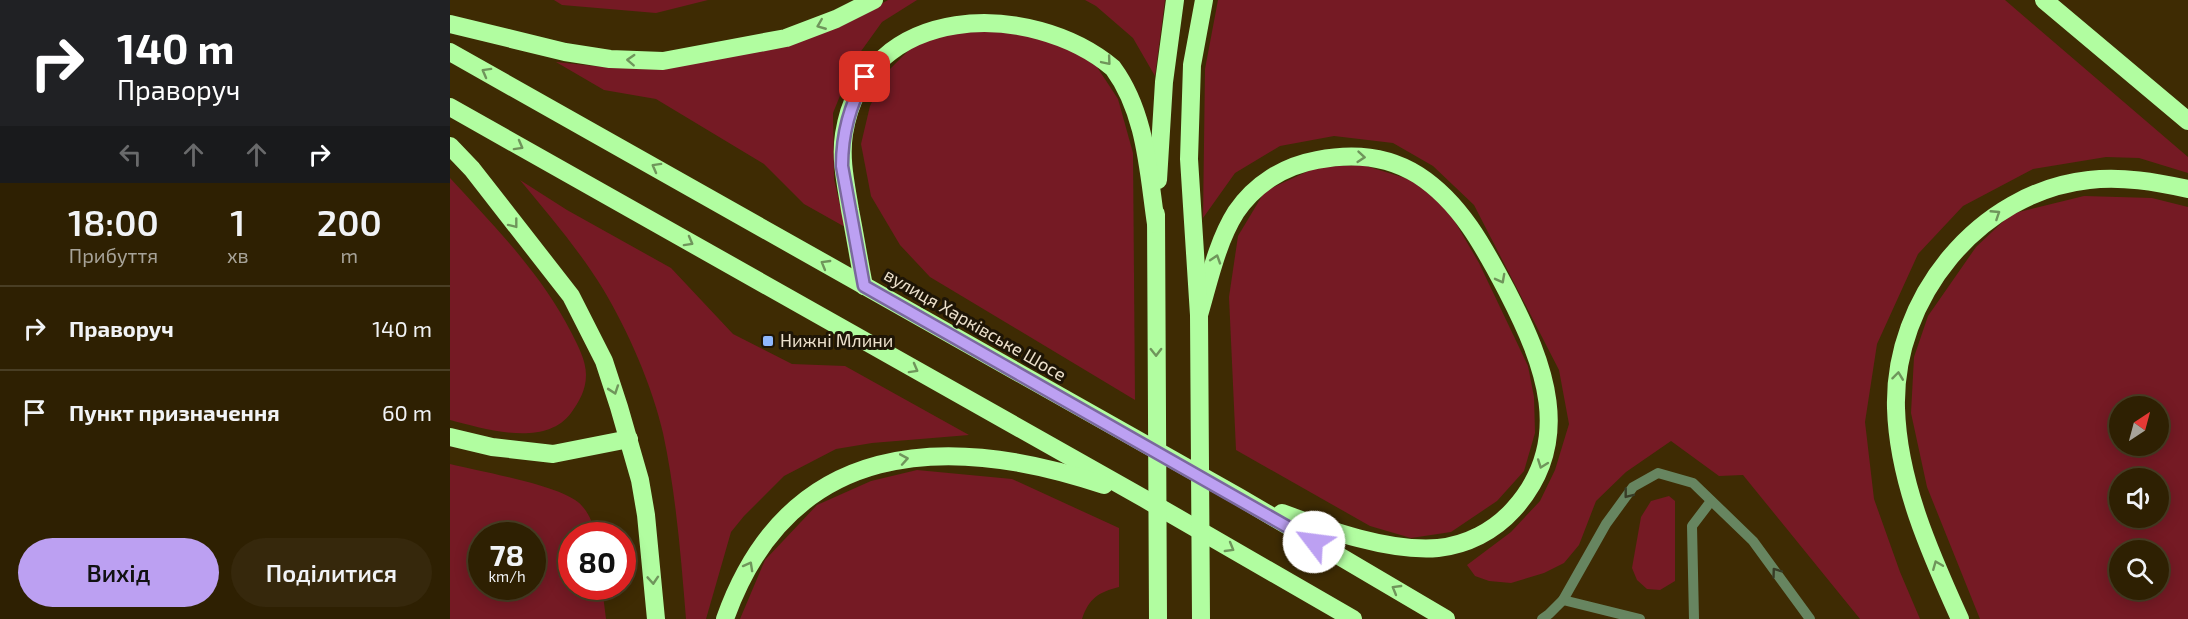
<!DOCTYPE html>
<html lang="uk">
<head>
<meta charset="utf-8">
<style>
  body { margin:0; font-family:"Exo 2",sans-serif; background:#36280c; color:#f1f3f6; height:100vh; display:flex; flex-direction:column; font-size:22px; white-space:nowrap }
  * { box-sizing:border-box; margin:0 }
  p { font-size:20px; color:#a7a399 }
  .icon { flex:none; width:33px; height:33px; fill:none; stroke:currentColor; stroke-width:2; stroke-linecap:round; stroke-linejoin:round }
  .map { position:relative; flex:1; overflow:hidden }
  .sheet { display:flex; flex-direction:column; background:#2e2002; width:450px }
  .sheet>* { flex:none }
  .guide { background:#202124; color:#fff; overflow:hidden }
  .needle { width:39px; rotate:36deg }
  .buttons { position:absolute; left:1659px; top:396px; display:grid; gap:12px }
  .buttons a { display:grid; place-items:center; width:60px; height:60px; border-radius:50%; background:#2e2002; box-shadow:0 3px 15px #0003,0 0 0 2px #493e24; font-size:30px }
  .speed { position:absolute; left:18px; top:522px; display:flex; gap:12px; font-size:30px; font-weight:700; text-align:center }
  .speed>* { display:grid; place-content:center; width:78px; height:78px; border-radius:50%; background:#2e2002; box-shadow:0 3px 15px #0003,0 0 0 2px #493e24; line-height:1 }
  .speed small { font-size:15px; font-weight:400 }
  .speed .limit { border:9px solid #d22; background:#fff; color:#111 }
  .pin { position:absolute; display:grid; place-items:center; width:51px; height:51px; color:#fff; margin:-26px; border-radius:12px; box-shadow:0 3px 9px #0006 }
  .me { position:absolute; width:66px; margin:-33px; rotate:300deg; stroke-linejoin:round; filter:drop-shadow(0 0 4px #0008) }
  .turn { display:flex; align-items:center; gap:21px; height:126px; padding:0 18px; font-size:27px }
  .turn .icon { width:78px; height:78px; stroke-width:2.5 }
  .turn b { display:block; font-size:42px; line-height:51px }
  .lanes { display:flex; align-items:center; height:57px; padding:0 18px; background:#0003; justify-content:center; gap:30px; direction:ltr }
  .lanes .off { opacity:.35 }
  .eta { display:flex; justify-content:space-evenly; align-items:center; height:102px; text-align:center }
  .eta b { font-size:36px; font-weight:600; line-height:42px }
  .button { display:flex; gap:12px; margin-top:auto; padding:12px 18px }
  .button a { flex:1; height:69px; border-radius:36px; background:#bca0f2; color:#111; font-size:24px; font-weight:600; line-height:69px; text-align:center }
  .button a+a { background:#36280c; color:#f1f3f6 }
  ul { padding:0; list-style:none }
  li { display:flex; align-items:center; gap:18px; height:84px; padding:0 18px; border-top:2px solid #493e24 }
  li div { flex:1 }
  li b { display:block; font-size:22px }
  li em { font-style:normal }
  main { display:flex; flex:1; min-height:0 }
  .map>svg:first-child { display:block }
  .green { fill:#751a24; fill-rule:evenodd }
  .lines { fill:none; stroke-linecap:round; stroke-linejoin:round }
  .lane { stroke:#678560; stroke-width:10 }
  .highway { stroke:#b1fda0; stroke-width:18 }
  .oneway { stroke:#6f955b }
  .oneway2 { stroke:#383c26 }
  .route-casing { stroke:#7a689d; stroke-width:15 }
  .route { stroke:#bca0f2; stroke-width:10 }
  .poi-dot { fill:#8fb8fd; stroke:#1e1506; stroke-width:2 }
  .labels { text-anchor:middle; stroke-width:6; stroke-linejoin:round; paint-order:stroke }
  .street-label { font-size:18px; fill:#ece0cc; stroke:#1e1506 }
  .poi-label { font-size:18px; fill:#ece0cc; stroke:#1e1506; text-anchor:start }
</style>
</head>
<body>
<main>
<section class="sheet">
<div class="guide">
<div class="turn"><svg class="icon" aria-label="right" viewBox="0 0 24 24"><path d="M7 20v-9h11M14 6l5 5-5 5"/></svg><div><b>140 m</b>Праворуч</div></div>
<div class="lanes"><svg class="icon off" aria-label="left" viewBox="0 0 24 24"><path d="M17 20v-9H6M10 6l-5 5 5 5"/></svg><svg class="icon off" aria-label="ahead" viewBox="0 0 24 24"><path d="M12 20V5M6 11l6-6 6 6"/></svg><svg class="icon off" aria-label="ahead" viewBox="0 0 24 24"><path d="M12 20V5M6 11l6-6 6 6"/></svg><svg class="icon" aria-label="right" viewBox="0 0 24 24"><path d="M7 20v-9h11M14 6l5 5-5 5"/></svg></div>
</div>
<div class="eta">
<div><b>18:00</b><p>Прибуття</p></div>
<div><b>1</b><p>хв</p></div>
<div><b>200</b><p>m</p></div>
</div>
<ul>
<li><svg class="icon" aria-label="right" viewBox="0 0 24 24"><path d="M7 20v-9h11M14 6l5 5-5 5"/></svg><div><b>Праворуч</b></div><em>140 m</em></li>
<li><svg class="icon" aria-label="arrive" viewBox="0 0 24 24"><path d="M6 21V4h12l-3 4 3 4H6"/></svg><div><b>Пункт призначення</b></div><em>60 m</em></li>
</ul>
<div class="button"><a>Вихід</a><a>Поділитися</a></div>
</section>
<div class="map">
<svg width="1738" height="619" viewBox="0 0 1738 619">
  <rect width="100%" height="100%" fill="#3e2b03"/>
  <g class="green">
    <polygon points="104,0 258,0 206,13 112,5"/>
    <polygon points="438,0 467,0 432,22 404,61 383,113 384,179 395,227 354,204 314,164 206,99 154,90 106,62 163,68 415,13"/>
    <polygon points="635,0 715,0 705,76 683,38 646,6"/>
    <polygon points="768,0 1555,0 1738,157 1738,173 1689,158 1656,157 1583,169 1513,206 1468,254 1427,344 1415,422 1424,499 1450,572 1470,619 1410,619 1293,475 1269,476 1221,441 1176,472 1146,501 1129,545 1114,563 1094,573 1061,583 1039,581 1025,576 1017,565 1061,532 1090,501 1105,470 1119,424 1109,370 1024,205 983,166 943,143 884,136 830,146 785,173 753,218 755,69"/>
    <polygon points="504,24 605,36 647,67 668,99 683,153 685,400 480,277 450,245 421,196 411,144 420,106 437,72 467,42"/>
    <polygon points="913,165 968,182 997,208 1029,263 1078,366 1084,397 1085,433 1074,471 1047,501 1001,532 961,538 920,526 786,450 779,297 788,236 815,191 867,167"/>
    <path d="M 0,178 C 44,226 91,273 121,332 C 128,346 136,360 136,375 C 136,390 129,402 121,413 C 95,448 35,429 0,420 Z"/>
    <path d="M 70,180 L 117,210 L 221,268 L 283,334 L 342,364 L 395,366 L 519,435 L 422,443 L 386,449 L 334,476 L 294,516 L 281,532 L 256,619 L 236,619 C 231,557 226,494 213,433 C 202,385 178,331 153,289 C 129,250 99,215 70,180 Z"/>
    <path d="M 1634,196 L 1702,198 L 1738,207 L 1738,619 L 1530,619 L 1477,487 L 1461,413 L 1464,357 L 1478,316 L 1526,247 L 1561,214 ZM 1670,406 L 1708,406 L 1708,446 L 1670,446 ZM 1670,478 L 1708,478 L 1708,518 L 1670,518 ZM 1670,550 L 1708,550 L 1708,590 L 1670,590 Z"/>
    <path d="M 0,464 C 27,471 117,486 132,506 C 139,513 144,526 145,535 L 122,536 L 122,586 L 152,587 L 156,619 L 0,619 ZM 32,536 L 82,536 L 82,586 L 32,586 Z"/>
    <path d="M 467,470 L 562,479 L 669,528 L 669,587 C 649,592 639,598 632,619 L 290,619 L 315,560 L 367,505 L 421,481 Z"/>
    <polygon points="1219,496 1225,501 1225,581 1210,590 1197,589 1187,580 1182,568 1191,517 1201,501"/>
  </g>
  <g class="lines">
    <g class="lane">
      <polyline points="1113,600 1190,619"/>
      <polyline points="1092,619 1099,614 1113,600 1156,524 1183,487 1208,473 1243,483 1303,541 1360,619"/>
      <polyline points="1244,619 1242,526 1261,501"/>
    </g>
    <g class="highway">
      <polyline points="1594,0 1738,121"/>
      <polyline points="0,24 115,52 160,59 213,61 336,38 386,19 424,0"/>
      <polyline points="0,52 789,497 996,619"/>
      <polyline points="0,107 695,499 903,619"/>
      <polyline points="0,146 22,169 121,296 154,361 169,407 190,480 196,515 206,619"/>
      <polyline points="708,180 714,82 725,0"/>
      <polyline points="706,214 708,619"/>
      <path d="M 414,286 C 409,261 405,235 400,210 C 396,184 390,160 394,134 C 415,0 582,0 663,68 C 696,113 698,170 706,224"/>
      <path d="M 749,315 C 759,281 767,242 786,212 C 805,184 834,166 867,160 C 902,153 938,156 968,175 C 1010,202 1034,247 1057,291 C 1094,363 1126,441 1063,510 C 1044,531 1017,545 988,548 C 939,552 878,530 832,513"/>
      <polyline points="0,437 42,447 103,454 179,439"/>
      <path d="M 275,619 C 339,439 495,432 654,485"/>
      <polyline points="751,619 749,315 739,159 742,65 754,0"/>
      <path d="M 1510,619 C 1480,553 1448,481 1446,408 C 1443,298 1529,192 1639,180 C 1672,176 1706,182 1738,189"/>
    </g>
  </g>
  <defs><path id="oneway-chevron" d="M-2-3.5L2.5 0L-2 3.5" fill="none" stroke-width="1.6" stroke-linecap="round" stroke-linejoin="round" transform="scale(1.5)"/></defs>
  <g class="oneway">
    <use href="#oneway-chevron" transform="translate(371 25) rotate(158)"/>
    <use href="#oneway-chevron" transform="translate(181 60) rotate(-177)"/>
    <use href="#oneway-chevron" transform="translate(657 61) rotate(50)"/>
    <use href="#oneway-chevron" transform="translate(36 72) rotate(-151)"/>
    <use href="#oneway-chevron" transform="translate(69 146) rotate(29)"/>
    <use href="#oneway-chevron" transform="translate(911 157) rotate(5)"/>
    <use href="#oneway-chevron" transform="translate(206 167) rotate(-151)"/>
    <use href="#oneway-chevron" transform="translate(1546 214) rotate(-33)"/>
    <use href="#oneway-chevron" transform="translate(64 224) rotate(52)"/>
    <use href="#oneway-chevron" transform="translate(239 242) rotate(29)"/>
    <use href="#oneway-chevron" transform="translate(766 259) rotate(-72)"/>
    <use href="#oneway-chevron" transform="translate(375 264) rotate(-150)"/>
    <use href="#oneway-chevron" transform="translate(1051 279) rotate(62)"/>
    <use href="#oneway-chevron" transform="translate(706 352) rotate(89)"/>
    <use href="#oneway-chevron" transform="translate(464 369) rotate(29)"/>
    <use href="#oneway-chevron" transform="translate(1448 376) rotate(-83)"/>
    <use href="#oneway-chevron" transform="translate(164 390) rotate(71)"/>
    <use href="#oneway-chevron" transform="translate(454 459) rotate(-10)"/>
    <use href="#oneway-chevron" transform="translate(1092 464) rotate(110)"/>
    <use href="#oneway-chevron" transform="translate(780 548) rotate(30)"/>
    <use href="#oneway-chevron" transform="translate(1487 565) rotate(-112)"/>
    <use href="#oneway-chevron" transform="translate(299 566) rotate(-61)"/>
    <use href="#oneway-chevron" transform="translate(203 580) rotate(86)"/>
    <use href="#oneway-chevron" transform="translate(946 589) rotate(-150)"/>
  </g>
  <g class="oneway2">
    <use href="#oneway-chevron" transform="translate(1178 494) rotate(128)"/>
    <use href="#oneway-chevron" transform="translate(1326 572) rotate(-126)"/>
  </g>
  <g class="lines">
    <defs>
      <path id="route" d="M 415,77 C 400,106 392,133 392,166 L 414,286 L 864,542"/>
    </defs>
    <use href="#route" class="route-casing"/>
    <use href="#route" class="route"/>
  </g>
  <rect class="poi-dot" x="312" y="335" width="12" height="12" rx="3"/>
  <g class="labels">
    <g class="street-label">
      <text transform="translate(525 325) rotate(30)" y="6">вулиця Харківське Шосе</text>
    </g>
    <g class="poi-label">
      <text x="330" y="347">Нижні Млини</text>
    </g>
  </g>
</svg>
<div class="buttons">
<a><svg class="needle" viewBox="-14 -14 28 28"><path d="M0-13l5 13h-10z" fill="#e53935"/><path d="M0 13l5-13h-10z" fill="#a7a399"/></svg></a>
<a><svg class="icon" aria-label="sound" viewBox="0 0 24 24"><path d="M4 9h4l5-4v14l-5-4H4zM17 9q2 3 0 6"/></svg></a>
<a><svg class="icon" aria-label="search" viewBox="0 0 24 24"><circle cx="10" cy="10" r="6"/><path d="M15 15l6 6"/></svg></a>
</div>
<div class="speed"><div>78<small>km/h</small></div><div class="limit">80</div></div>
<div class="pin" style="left:415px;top:77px;background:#d93025"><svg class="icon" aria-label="arrive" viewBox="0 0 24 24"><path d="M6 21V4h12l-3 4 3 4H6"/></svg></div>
<svg class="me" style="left:864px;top:542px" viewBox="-20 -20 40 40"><circle r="19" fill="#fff"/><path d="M0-13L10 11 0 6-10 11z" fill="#bca0f2"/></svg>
</div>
</main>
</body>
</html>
